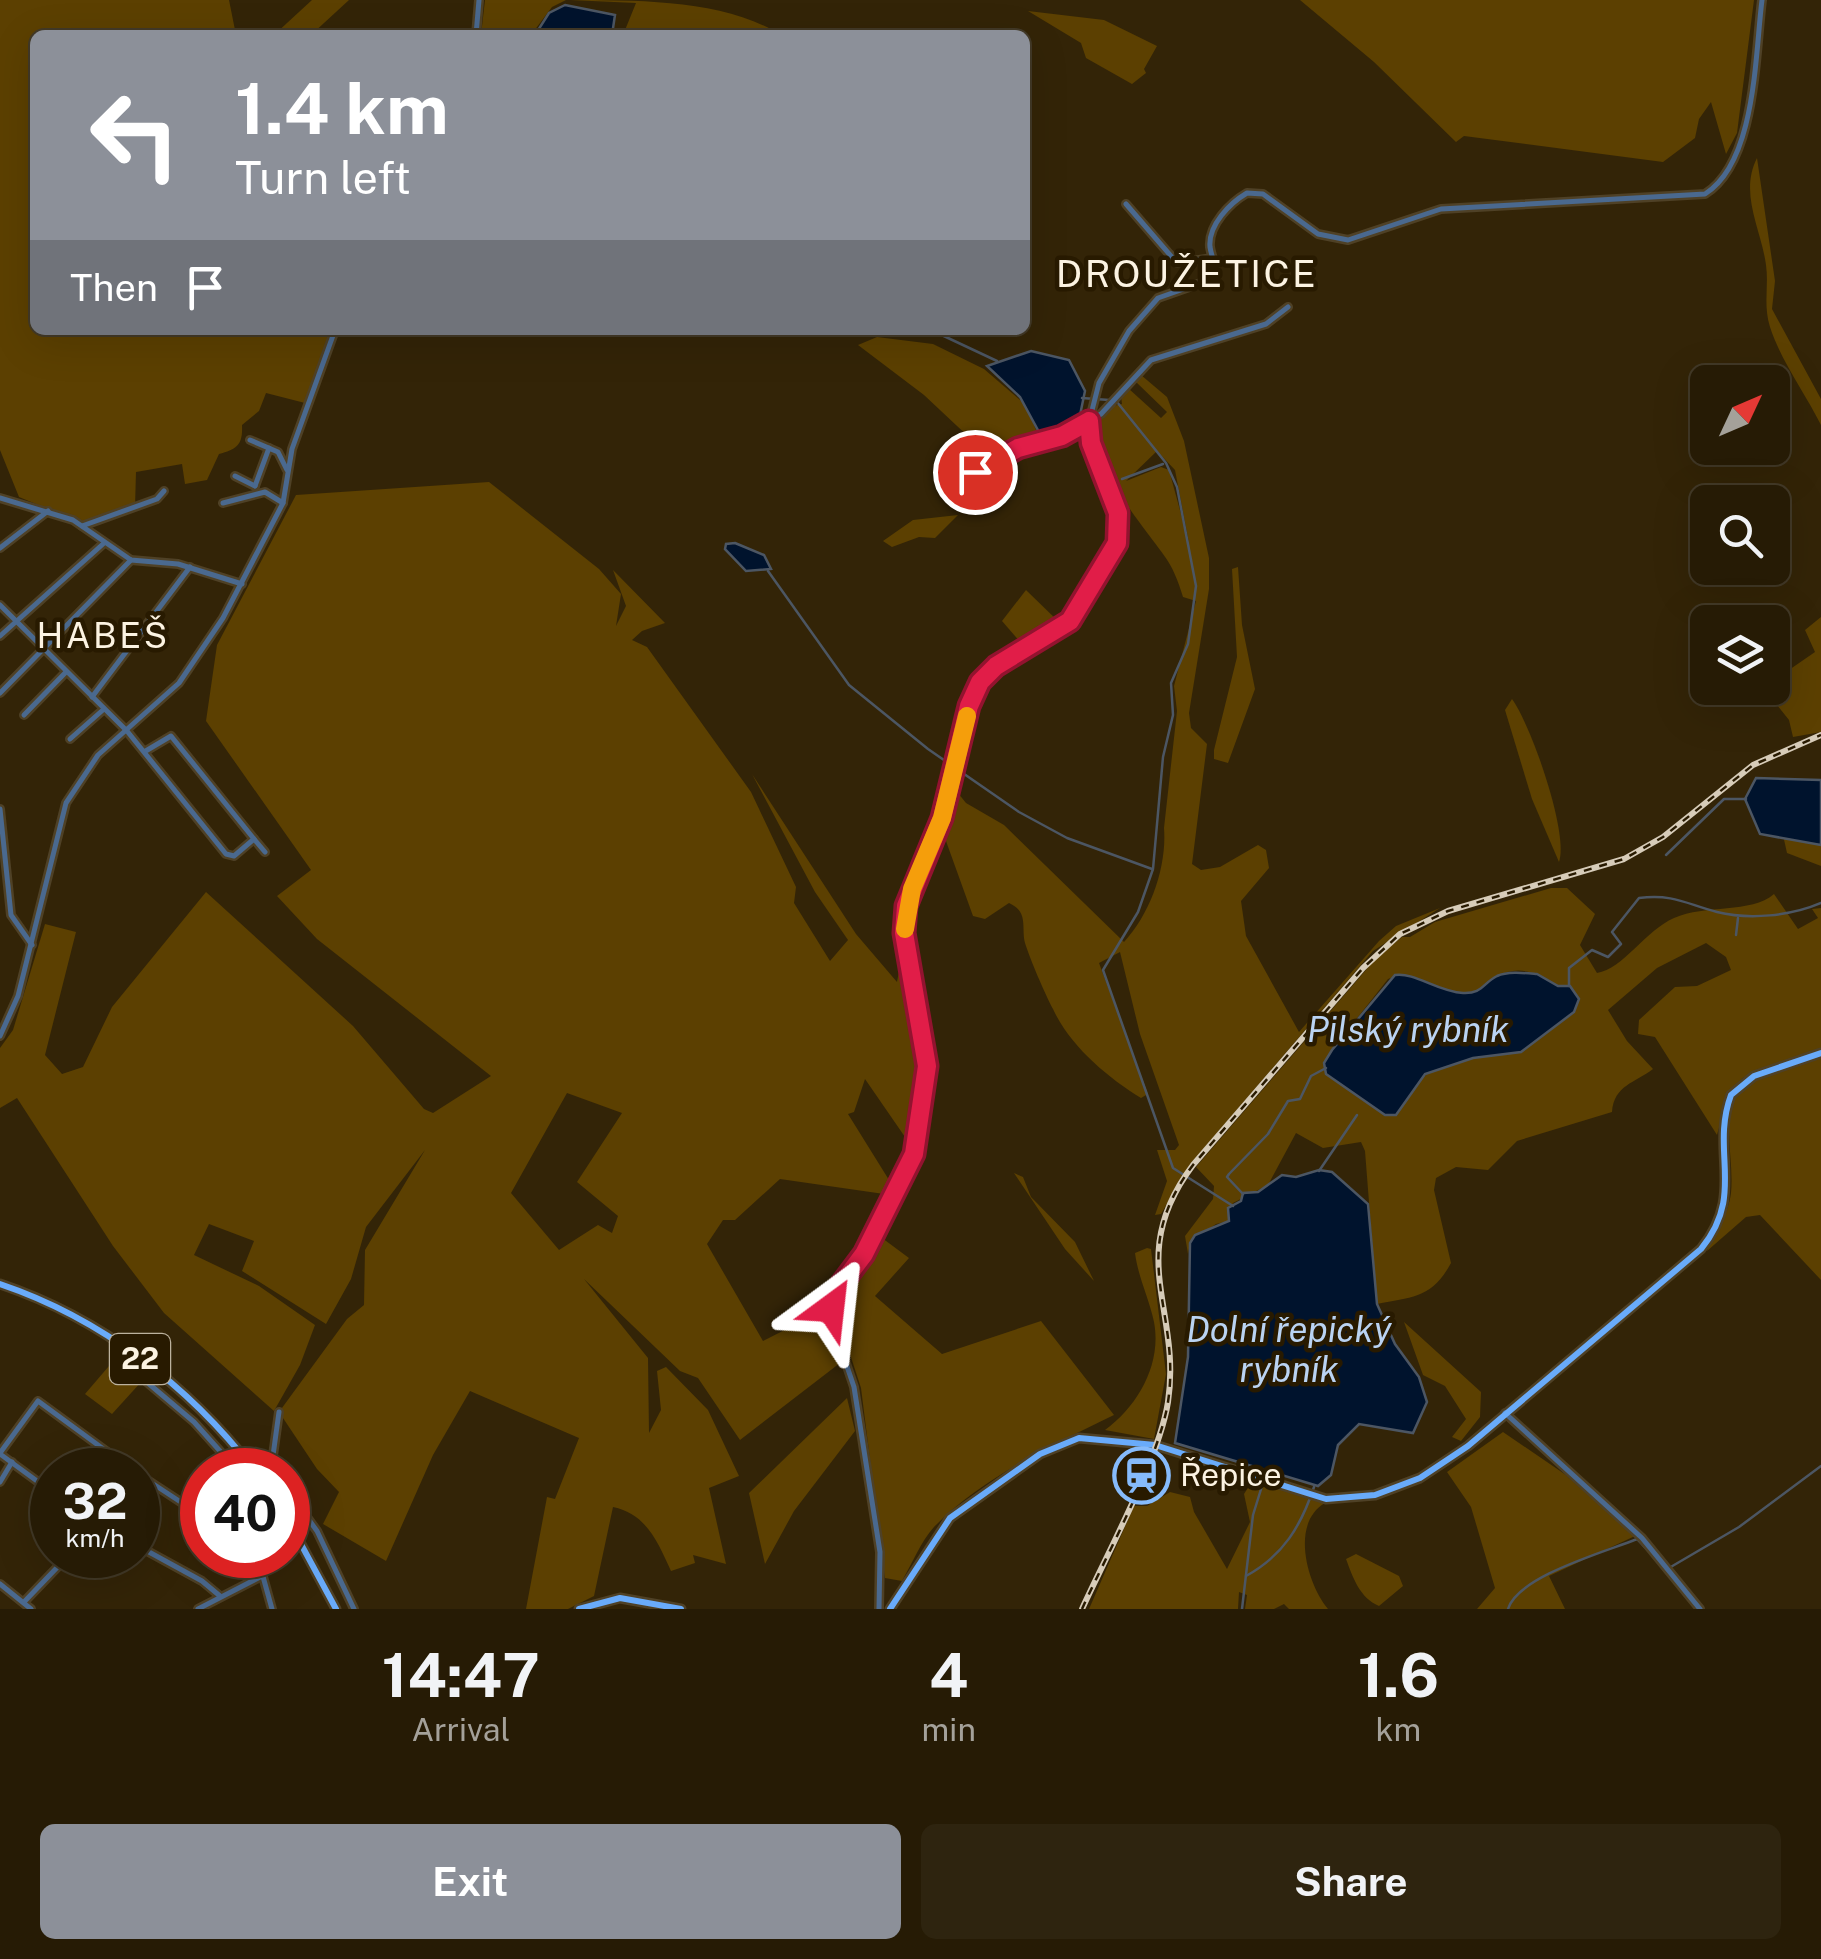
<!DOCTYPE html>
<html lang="en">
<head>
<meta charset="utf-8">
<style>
  body { margin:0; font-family:"Public Sans",sans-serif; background:#2e240f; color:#f1f3f6; height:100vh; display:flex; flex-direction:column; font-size:38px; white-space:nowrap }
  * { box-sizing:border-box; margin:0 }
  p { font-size:32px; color:#a4a19a }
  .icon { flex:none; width:55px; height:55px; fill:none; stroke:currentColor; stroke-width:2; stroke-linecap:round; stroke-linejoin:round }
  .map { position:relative; height:1609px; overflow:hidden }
  .details { display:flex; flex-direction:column; background:#261b05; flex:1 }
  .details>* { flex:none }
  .hud { position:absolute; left:30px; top:30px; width:1000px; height:305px; border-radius:15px; box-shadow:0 10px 40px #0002,0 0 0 2px #423927; background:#8c9099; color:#fff; overflow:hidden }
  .needle { width:65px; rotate:46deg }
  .controls { position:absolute; left:1690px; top:365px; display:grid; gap:20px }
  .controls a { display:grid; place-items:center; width:100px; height:100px; border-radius:15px; background:#261b05; box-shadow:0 10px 40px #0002,0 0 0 2px #423927; font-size:50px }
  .speed { position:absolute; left:30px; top:1448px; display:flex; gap:20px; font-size:50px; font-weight:700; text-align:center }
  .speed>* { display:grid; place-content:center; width:130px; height:130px; border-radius:50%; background:#261b05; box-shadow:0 10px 40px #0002,0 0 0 2px #423927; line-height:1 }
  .speed small { font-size:25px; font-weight:400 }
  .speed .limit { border:15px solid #d22; background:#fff; color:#111 }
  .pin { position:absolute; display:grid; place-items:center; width:85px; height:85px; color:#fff; margin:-42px; border:5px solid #fff; border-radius:50%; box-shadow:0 2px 10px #0007 }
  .me { position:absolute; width:110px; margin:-55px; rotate:30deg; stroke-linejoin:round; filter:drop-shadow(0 0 8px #0008) }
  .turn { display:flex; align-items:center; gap:35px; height:210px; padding:0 40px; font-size:45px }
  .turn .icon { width:130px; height:130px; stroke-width:2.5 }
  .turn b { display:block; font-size:70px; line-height:85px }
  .then { display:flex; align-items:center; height:95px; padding:0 40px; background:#0003; gap:20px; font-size:38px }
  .eta { display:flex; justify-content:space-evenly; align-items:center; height:170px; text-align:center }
  .eta b { font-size:60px; font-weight:700; line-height:70px }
  .action { display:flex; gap:20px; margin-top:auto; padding:20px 40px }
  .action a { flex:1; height:115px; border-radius:15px; background:#8c9099; color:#fff; font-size:40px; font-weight:700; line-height:115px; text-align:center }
  .action a+a { background:#2e240f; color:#f1f3f6 }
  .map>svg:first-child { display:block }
  .green { fill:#5c4001; fill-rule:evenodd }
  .water { fill:#00132d; stroke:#4c5663; stroke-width:2.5 }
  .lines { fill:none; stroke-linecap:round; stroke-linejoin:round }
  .stream { stroke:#4c5663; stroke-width:2.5 }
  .minor-casing { stroke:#4f4126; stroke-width:10 }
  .major-casing { stroke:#4f4126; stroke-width:11 }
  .minor { stroke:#4a698f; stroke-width:5 }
  .major { stroke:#69abfa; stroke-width:6 }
  .rail-casing { stroke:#d7ccb9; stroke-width:6 }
  .rail { stroke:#281a00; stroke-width:2.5; stroke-dasharray:8; stroke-linecap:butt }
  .route-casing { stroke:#92132f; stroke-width:25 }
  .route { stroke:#e11d48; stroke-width:18 }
  .slow { stroke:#f59e0b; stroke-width:18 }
  .labels { text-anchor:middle; stroke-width:9; stroke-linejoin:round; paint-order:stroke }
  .shield { fill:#281a00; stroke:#bcb29e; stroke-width:2.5 }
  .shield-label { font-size:30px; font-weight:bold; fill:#fcf3e2 }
  .poi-label { font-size:32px; fill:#fcf3e2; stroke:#281a00; text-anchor:start }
  .neighbourhood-label { font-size:35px; letter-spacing:2.5px; fill:#fcf3e2; stroke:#281a00 }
  .water-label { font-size:35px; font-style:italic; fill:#bad3f2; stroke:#281a00 }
  .quarter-label { font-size:38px; letter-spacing:2.5px; fill:#fcf3e2; stroke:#281a00 }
</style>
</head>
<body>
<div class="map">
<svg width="1821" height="1609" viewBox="0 0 1821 1609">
  <rect width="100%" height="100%" fill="#332407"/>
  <g class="green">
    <path d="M 0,0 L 229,0 L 236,35 L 35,35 L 35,330 L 331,330 L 305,403 L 266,393 L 259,411 L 242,425 C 243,445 237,449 219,454 L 207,480 L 185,484 L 182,464 L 136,472 L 135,507 L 82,523 L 19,497 L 0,450 Z"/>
    <polygon points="312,0 349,0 311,35 274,35"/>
    <polygon points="485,0 566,0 552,7 531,35 481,35"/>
    <path d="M 570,0 C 640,0 726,0 781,35 L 623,35 L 636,3 Z"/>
    <polygon points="1300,0 1754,0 1737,133 1726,154 1711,102 1699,119 1695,138 1663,162 1464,136 1456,142 1374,62"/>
    <polygon points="1028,11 1104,20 1157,46 1144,69 1146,73 1132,84 1086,58 1081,43"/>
    <path d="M 1757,158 L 1775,281 L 1772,309 L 1821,399 L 1821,425 C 1805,393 1781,361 1770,327 C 1763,305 1769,286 1766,265 C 1761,228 1739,194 1757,158 Z"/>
    <polygon points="877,337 933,344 984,369 1026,405 1038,435 989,456 924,395 858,345"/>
    <path d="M 1141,375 L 1167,397 L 1184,441 L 1209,558 L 1209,589 L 1189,713 L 1191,728 L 1207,744 L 1192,864 L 1201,870 L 1220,867 L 1258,845 L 1266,850 L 1269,868 L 1241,901 L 1246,936 L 1299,1032 L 1379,941 L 1396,926 L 1440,908 L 1373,951 L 1191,1163 L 1161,1214 L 1155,1215 L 1167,1181 L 1157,1150 L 1175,1150 L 1179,1145 L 1140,1034 L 1120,952 L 1099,963 L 1148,1094 L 1141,1098 C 1107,1077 1070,1046 1053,1009 C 1045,994 1030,959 1025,943 C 1021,927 1029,912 1009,903 L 985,919 L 973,916 L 942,830 L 954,788 L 966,803 L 1004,825 L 1124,942 C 1151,913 1167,866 1164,828 L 1177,711 L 1174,686 L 1196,601 L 1183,597 C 1178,581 1173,567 1163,554 C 1146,529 1047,416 1122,404 L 1121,396 L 1128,388 L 1161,418 L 1167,412 L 1136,382 ZM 1157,451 L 1175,470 L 1189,543 L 1169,470 L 1161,467 L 1126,481 Z"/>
    <path d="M 489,482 L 599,569 L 621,594 L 616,626 L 626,606 L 613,570 L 665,623 L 642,631 L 632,640 L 647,647 L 751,792 L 796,887 L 794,903 L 830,961 L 848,940 L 815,892 L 752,774 L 856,934 L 897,982 L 903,950 L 923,1056 L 912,1138 L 905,1137 L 865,1079 L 854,1112 L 848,1114 L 894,1188 L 891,1195 L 780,1179 L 735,1220 L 723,1220 L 707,1244 L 763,1341 L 828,1308 L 840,1363 L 740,1440 L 698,1378 L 680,1371 L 584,1279 L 648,1358 L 649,1433 L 661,1410 L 657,1371 L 666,1367 L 708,1410 L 739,1476 L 709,1488 L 726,1564 L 693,1555 L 695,1563 L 671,1571 C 658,1543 647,1514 613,1507 L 594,1596 L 568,1609 L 526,1609 L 547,1497 L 555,1499 L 579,1438 L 470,1391 L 433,1455 L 386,1561 L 323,1524 L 339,1492 L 317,1469 L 279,1412 L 347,1319 L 364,1305 L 365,1250 L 425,1150 L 366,1227 L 351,1279 L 326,1324 L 242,1271 L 254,1241 L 209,1224 L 194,1255 L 259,1286 L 315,1325 L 300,1365 L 274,1411 L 164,1313 L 113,1246 L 17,1098 L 0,1108 L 0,1048 L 13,1030 L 45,924 L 76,932 L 45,1055 L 62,1074 L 83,1067 L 112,1007 L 206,892 L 353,1026 L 424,1109 L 433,1113 L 491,1076 L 317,939 L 277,896 L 311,870 L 206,721 L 217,645 L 296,495 ZM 567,1093 L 622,1113 L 577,1182 L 618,1216 L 612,1233 L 598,1225 L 559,1250 L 511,1193 Z"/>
    <polygon points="958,515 935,538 919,537 892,547 883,541 913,520"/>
    <polygon points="1238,567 1242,625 1255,689 1228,763 1214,759 1214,750 1237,657 1232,569"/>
    <polygon points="1026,590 1061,624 1022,644 1002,621"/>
    <polygon points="1821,617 1821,732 1793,737 1789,720 1764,689 1772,688 1773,681 1815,652 1805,630"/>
    <path d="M 1512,699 C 1531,725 1569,833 1559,862 L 1532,799 L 1505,710 Z"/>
    <polygon points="1783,835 1821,845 1821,866 1787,853"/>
    <path d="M 1551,888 L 1567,888 L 1595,914 L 1580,945 L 1597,973 C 1623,969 1646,930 1674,918 C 1705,904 1751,914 1774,894 L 1798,929 L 1818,918 L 1812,909 L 1821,908 L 1821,1049 L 1743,1078 L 1728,1094 L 1717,1135 L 1655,1037 L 1638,1034 L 1639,1020 L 1675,987 L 1697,986 L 1731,970 L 1726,957 L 1706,943 L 1657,968 L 1608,1010 L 1627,1041 L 1653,1069 C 1635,1083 1614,1085 1612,1112 L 1517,1141 L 1488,1170 L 1456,1167 L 1436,1178 L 1434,1190 L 1451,1263 C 1432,1298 1413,1297 1377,1304 L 1365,1151 L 1361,1142 L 1323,1148 L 1296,1133 L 1268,1185 L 1233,1203 L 1229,1221 L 1216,1224 L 1190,1243 L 1188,1254 L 1185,1236 L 1213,1199 L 1214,1186 L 1196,1167 L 1378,956 L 1402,937 L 1410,937 L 1435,922 ZM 1401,974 C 1426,982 1443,994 1470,993 C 1483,993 1485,983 1496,977 C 1530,957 1558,987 1574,1013 L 1521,1052 L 1473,1058 L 1431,1070 L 1385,1115 L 1350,1090 L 1332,1050 L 1388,979 Z"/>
    <path d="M 1821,1056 L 1821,1280 L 1760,1215 L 1746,1217 L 1707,1251 C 1715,1230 1728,1216 1731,1193 C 1734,1161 1723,1128 1734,1097 L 1756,1079 Z"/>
    <polygon points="1014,1173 1023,1177 1031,1197 1075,1242 1094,1281 1065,1249"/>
    <path d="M 878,1235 L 909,1258 L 875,1296 L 942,1354 L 1041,1321 L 1114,1415 C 1053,1445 982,1477 934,1527 C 921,1541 912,1564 902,1581 L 885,1578 L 861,1388 L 835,1308 L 841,1290 L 868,1257 Z"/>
    <path d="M 1147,1248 L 1151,1249 L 1166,1374 L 1154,1439 L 1105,1430 C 1138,1406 1162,1364 1154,1322 C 1149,1298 1138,1277 1135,1253 Z"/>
    <polygon points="1404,1322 1481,1392 1480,1417 1461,1441 1452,1437 1466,1419 1445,1386 1423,1375"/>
    <polygon points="115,1359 142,1381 112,1414 85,1394"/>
    <polygon points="847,1398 855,1431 794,1511 765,1564 749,1493"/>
    <polygon points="1503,1432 1566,1475 1635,1536 1549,1576 1565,1609 1477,1609 1495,1588 1471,1507 1447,1472"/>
    <path d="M 1253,1480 L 1325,1503 C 1290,1523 1307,1584 1328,1609 L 1289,1609 L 1284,1604 L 1274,1609 L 1245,1609 L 1247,1595 L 1239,1592 L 1238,1609 L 1089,1609 L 1134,1506 L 1147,1506 L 1170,1492 L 1190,1497 L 1194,1512 L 1227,1569 L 1250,1522 L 1244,1494 Z"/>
    <path d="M 1356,1554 L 1399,1576 L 1403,1586 L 1379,1606 C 1360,1598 1353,1578 1346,1559 Z"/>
  </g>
  <g class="water">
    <polygon points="565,5 615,15 612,35 535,35 549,13"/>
    <polygon points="1031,351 1069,360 1085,391 1079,420 1061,433 1039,432 1020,397 987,366"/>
    <polygon points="735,543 764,555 771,569 746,571 725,549 726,544"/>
    <polygon points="1756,778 1821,780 1821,845 1760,834 1745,799"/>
    <path d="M 1537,974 L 1558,986 L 1570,986 L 1579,999 L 1574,1012 L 1521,1052 L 1473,1058 L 1425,1074 L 1396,1115 L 1385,1115 L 1326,1074 L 1324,1063 L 1332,1050 L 1395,975 C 1415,972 1438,992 1463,993 C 1482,994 1483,983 1497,976 C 1508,971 1525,973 1537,974 Z"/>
    <polygon points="1319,1170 1332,1172 1368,1204 1377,1304 1395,1344 1419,1377 1427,1402 1413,1433 1359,1424 1338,1445 1331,1475 1318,1486 1175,1443 1188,1357 1190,1243 1195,1235 1229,1221 1228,1208 1241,1201 1243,1193 1258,1192 1282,1175 1296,1177"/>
  </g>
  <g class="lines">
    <g class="stream">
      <polyline points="931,330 997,361"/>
      <polyline points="1082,398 1109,400"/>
      <polyline points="1117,402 1166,463 1177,487 1196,586 1188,644 1171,683 1173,715 1163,757 1153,869 1138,912 1103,970 1173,1168 1233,1206"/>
      <polyline points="1122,479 1163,464"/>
      <polyline points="768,571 849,685 928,749 1019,812 1067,838 1152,869"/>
      <polyline points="1666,855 1724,799 1746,799"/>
      <polyline points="1736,935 1738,918"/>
      <path d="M 1569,986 L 1569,968 L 1592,950 L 1608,957 L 1621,944 L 1612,932 L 1639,898 C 1675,894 1686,904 1717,912 C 1749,920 1791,916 1821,903"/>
      <polyline points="1319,1171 1357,1115"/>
      <polyline points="1243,1194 1227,1177 1229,1174 1268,1134 1288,1101 1300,1099 1311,1076 1326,1068"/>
      <polyline points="1669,1568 1739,1527 1821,1466"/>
      <path d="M 1246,1576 C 1283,1556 1301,1526 1314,1487"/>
      <polyline points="1242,1609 1253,1515 1262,1486"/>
      <path d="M 1508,1609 C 1518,1576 1605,1552 1637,1539 L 1656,1559"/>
    </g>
    <defs>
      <g id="minor">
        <polyline points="476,35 479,0"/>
        <polyline points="1126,204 1177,263 1213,258"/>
        <polyline points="250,440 278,452 287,470"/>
        <polyline points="235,476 255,486"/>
        <polyline points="961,476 1018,448 1062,436 1101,414 1151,360 1266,324 1288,307"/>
        <polyline points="255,486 269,448"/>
        <polyline points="0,498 73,520 131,560 178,564 242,584"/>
        <polyline points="223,503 265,492 283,503"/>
        <polyline points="82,526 157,499 164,491"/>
        <polyline points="0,548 48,511"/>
        <polyline points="0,605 127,731 226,854 234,856 254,839 171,736 144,752"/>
        <polyline points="0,636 103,544"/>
        <polyline points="0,693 131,560"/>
        <polyline points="92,697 190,567"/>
        <polyline points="24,715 66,672"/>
        <polyline points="70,739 104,709"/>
        <polyline points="0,809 11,915 32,945"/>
        <polyline points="254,839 265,852"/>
        <polyline points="0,1036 18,996 66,803 98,755 179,683 223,618 283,503 292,449 335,330"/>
        <polyline points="116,1356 194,1422 237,1470"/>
        <polyline points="1505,1413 1642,1538 1700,1609"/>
        <polyline points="0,1453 38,1401 132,1470"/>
        <polyline points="0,1454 52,1492"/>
        <polyline points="271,1470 279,1412"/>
        <polyline points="138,1474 202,1516"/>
        <polyline points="0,1482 12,1462"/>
        <polyline points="288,1491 317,1531 354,1609"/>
        <polyline points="138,1546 202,1581 220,1596"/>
        <polyline points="257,1555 272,1609"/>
        <polyline points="0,1584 31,1609"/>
        <polyline points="24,1602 69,1555"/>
        <polyline points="198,1609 262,1576"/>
        <path d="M 879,1609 L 880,1552 L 854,1387 L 833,1325 L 831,1302 L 864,1254 L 914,1155 L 927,1066 L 904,933 L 906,906 L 942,818 L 969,705 L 981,682 L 996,666 L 1069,621 L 1111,555 L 1119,517 L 1088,426 L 1099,383 L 1129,331 L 1158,298 L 1212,279 C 1218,266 1212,260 1210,247 C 1208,225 1230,203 1247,193 L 1263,194 L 1318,234 L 1348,240 L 1441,209 L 1705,194 C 1756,162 1755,55 1762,0"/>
      </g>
      <g id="major">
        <path d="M 0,1284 C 101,1318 189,1386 254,1470"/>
        <polyline points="288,1520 336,1609"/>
        <polyline points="579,1609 620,1598 681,1609"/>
        <path d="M 890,1609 L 950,1518 L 1040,1454 L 1079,1438 L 1155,1445 L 1326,1499 L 1375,1495 L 1420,1478 L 1468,1446 L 1701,1249 C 1746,1194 1710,1152 1731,1095 L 1754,1076 L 1821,1053"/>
      </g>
    </defs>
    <use href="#minor" class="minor-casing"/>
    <use href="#major" class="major-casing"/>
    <use href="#minor" class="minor"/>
    <use href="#major" class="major"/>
    <defs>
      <path id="rail" d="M 1082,1609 C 1107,1554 1159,1459 1168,1402 C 1182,1309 1124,1257 1193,1165 L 1363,968 L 1400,934 L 1448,911 L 1624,859 L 1663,837 L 1753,765 L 1821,735"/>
    </defs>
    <use href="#rail" class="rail-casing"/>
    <use href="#rail" class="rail"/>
  </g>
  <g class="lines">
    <defs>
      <polyline id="route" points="831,1308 834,1294 864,1254 914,1154 927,1066 904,933 906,906 942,818 969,706 980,682 996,666 1070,621 1117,543 1118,513 1091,443 1089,421 1062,436 1018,448 975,472"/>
    </defs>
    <use href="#route" class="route-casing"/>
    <use href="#route" class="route"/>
    <polyline class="slow" points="905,929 912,889 942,818 967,716"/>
  </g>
  <defs>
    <symbol id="station-ring" viewBox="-11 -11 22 22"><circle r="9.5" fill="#281a00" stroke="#86bbfb" stroke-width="1.5"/><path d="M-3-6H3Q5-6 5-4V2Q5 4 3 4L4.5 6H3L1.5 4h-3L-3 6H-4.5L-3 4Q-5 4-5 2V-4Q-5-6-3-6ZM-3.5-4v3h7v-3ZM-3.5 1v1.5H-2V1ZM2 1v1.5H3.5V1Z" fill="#86bbfb"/></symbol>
  </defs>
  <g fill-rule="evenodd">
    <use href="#station-ring" x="1110" y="1444" width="63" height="63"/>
  </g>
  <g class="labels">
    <rect class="shield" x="110" y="1334" width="60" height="50" rx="8"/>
    <g class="shield-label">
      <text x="140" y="1369">22</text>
    </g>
    <g class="poi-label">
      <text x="1180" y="1486">Řepice</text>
    </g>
    <g class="neighbourhood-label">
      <text x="103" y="648">HABEŠ</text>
    </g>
    <g class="water-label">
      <text x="1408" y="1042">Pilský rybník</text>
      <text x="1289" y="1342">Dolní řepický<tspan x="1289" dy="40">rybník</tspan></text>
    </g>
    <g class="quarter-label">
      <text x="1187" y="287">DROUŽETICE</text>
    </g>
  </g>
</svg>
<div class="controls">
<a><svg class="needle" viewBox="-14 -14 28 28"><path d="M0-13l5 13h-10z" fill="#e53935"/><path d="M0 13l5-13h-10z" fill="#a4a19a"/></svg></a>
<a><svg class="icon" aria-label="search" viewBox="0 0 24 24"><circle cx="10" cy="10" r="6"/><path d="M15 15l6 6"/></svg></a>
<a><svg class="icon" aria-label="layers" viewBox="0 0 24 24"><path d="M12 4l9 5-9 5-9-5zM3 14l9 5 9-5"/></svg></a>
</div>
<div class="speed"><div>32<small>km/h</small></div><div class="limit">40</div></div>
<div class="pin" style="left:975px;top:472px;background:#d93025"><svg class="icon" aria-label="arrive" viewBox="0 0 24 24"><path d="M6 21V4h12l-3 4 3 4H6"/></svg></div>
<svg class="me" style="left:831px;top:1308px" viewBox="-20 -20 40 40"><path d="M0-17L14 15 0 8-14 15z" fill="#e11d48" stroke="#fff" stroke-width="4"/></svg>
<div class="hud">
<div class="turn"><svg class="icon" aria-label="left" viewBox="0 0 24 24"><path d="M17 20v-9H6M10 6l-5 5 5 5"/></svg><div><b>1.4 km</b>Turn left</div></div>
<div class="then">Then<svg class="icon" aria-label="arrive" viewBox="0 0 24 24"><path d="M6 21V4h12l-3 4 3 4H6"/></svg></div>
</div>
</div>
<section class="details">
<div class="eta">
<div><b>14:47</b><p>Arrival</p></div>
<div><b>4</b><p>min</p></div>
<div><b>1.6</b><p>km</p></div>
</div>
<div class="action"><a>Exit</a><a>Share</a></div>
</section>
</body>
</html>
